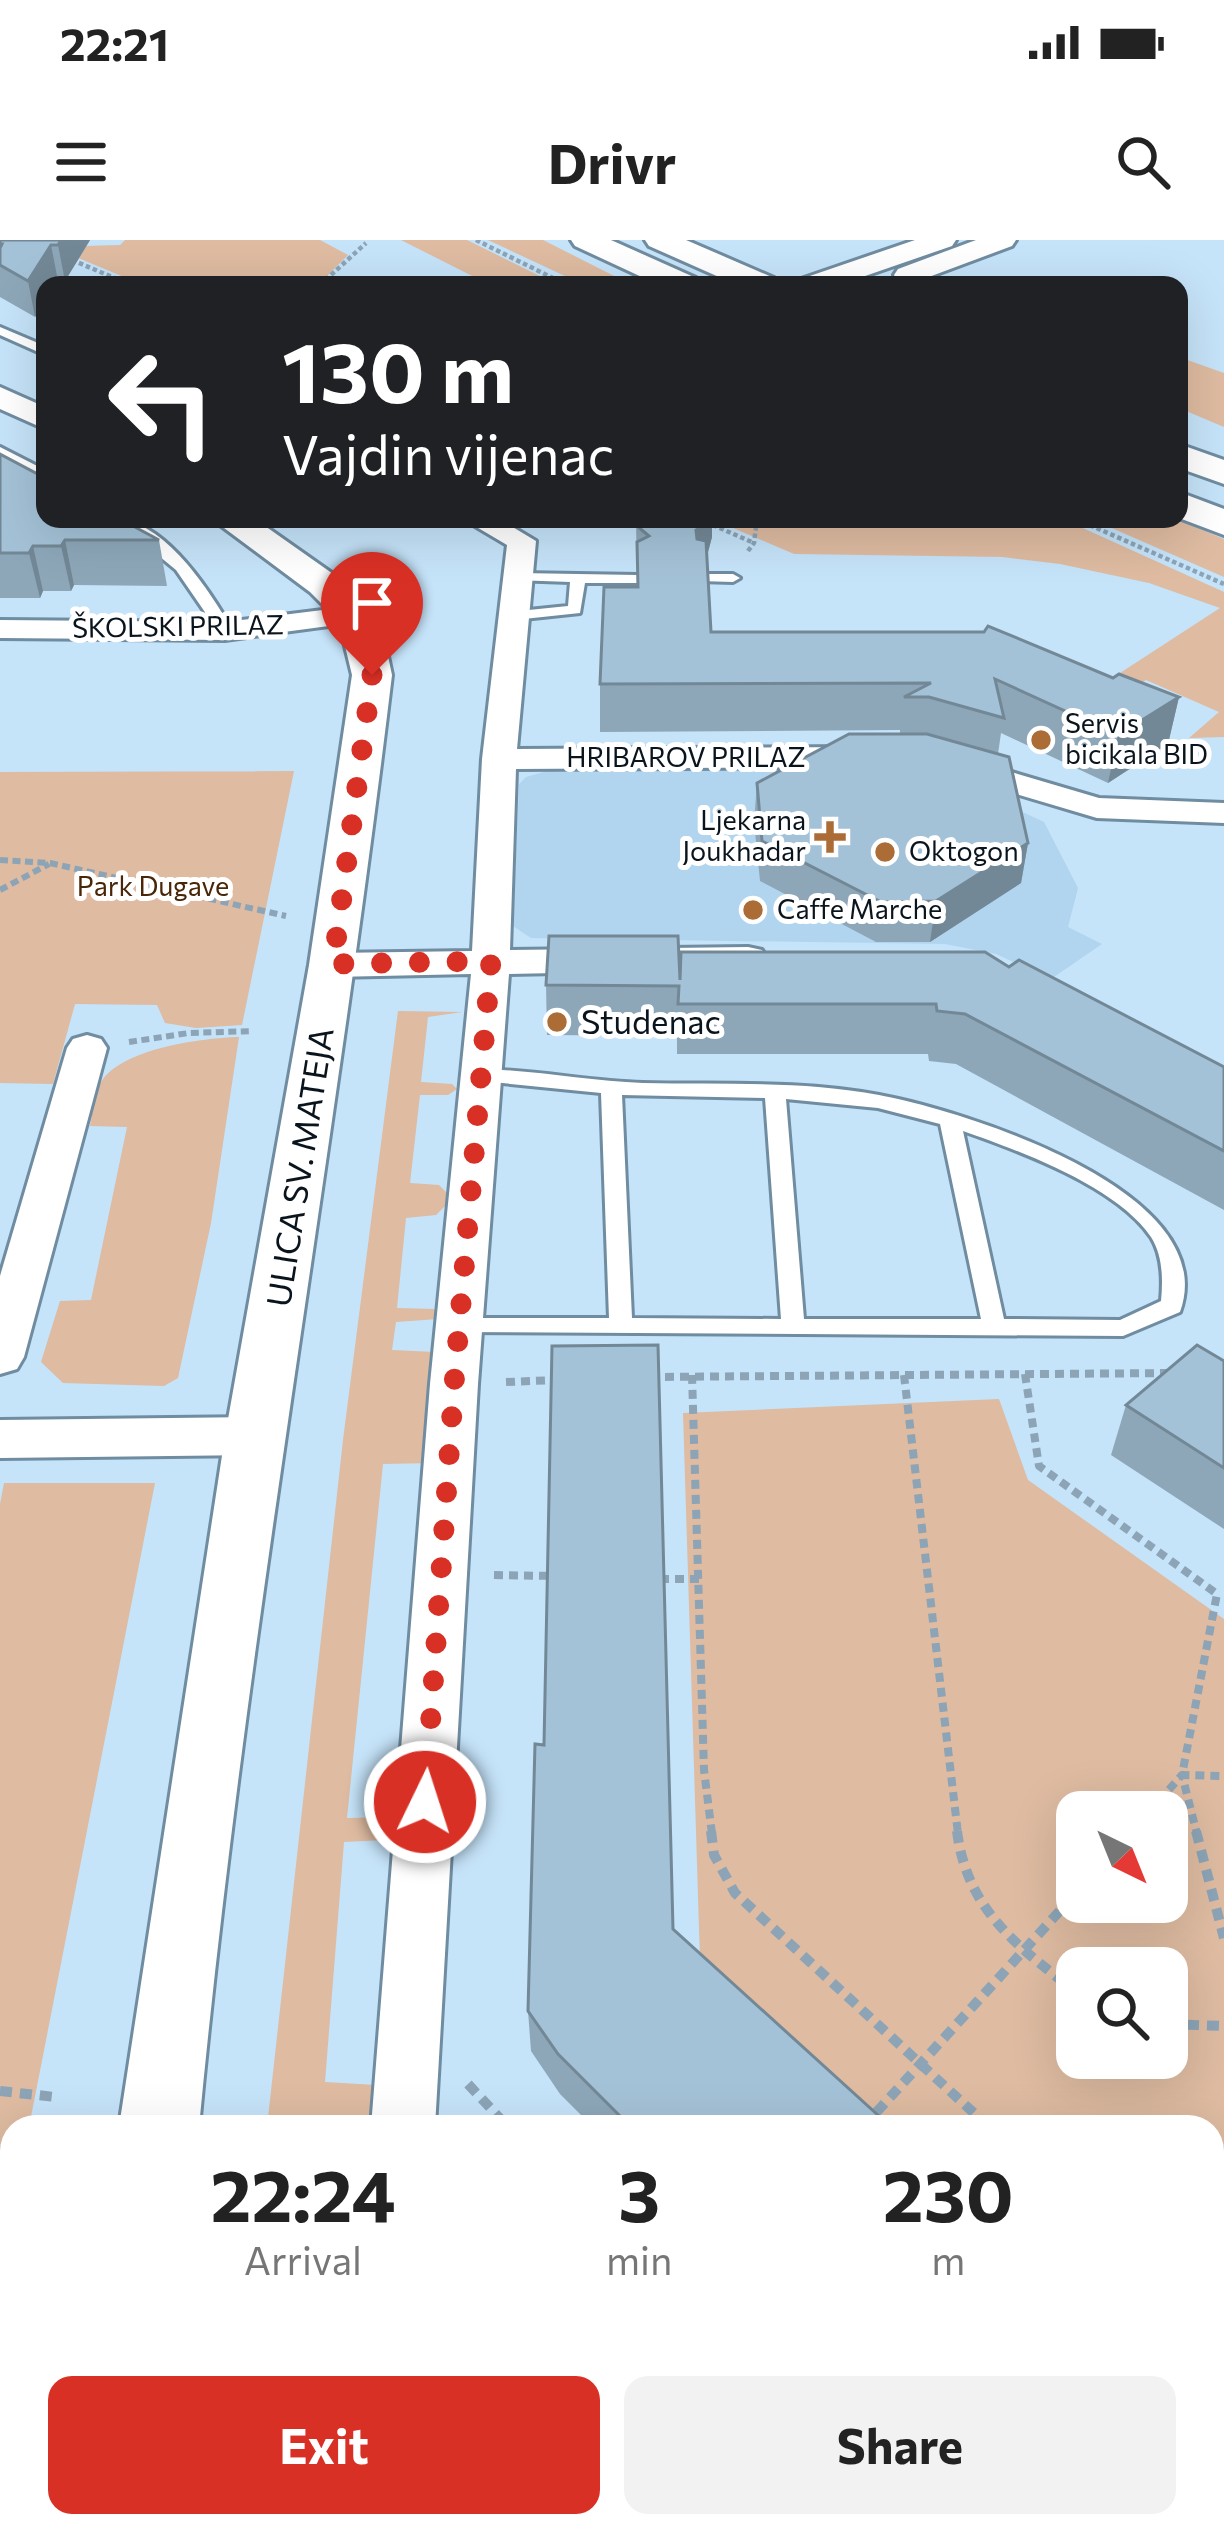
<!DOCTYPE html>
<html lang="en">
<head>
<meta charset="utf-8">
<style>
  body { margin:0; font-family:Commissioner,sans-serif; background:#f2f2f2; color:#222; height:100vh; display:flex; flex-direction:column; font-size:45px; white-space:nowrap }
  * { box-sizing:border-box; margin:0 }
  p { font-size:39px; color:#767676 }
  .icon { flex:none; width:66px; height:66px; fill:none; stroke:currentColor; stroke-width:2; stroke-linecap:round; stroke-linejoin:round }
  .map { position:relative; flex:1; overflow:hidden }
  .panel { position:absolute; left:0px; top:1875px; width:1224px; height:423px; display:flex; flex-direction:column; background:#fff; border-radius:36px 36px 0 0; box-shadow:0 12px 48px #0002 }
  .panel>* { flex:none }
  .hud { position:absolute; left:36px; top:36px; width:1152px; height:252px; border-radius:24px; box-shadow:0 12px 48px #0002; background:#202124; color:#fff; overflow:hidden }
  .needle { width:78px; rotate:137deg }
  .controls { position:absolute; left:1056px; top:1551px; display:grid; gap:24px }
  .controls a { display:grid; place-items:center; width:132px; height:132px; border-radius:24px; background:#fff; box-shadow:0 12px 48px #0002; font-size:60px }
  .pin { position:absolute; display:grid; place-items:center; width:102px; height:102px; color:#fff; margin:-123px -51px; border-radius:50% 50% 50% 0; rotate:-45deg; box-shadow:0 0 12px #0007 }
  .pin .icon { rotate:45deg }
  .me { position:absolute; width:132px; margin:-66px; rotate:4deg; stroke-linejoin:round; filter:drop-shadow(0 0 9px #0008) }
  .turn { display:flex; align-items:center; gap:42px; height:252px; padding:0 48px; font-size:54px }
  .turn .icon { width:156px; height:156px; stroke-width:2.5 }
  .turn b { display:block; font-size:84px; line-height:102px }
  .eta { display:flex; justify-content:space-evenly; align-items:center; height:204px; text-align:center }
  .eta b { font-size:72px; font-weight:700; line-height:84px }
  .button { display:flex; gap:24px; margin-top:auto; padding:24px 48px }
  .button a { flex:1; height:138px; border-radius:24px; background:#d93025; color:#fff; font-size:48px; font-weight:700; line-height:138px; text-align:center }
  .button a+a { background:#f2f2f2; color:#222 }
  .status { display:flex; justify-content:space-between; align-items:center; height:84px; padding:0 60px; background:#fff; direction:ltr }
  .status svg { height:33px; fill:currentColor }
  header { display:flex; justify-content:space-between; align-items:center; height:156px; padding:0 48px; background:#fff; font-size:54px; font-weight:700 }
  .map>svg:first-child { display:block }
  .built { fill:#b1d5ef }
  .green { fill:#debba1; fill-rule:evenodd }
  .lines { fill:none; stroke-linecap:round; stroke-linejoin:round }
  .service-casing { stroke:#708ca0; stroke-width:6 }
  .minor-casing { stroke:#708ca0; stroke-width:6 }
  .tertiary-casing { stroke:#708ca0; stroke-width:6 }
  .secondary-casing { stroke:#708ca0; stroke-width:6 }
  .path-far3 { stroke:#8ca4b6; stroke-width:4.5; stroke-dasharray:4.5 3; stroke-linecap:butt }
  .path-far2 { stroke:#8ca4b6; stroke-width:6; stroke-dasharray:8 4.5; stroke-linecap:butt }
  .path-far1 { stroke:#8ca4b6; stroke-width:8; stroke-dasharray:9 6; stroke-linecap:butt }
  .path { stroke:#8ca4b6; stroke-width:10; stroke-dasharray:12 8; stroke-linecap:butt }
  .service { fill:#fff; fill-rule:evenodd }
  .minor { fill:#fff; fill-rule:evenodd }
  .tertiary { fill:#fff; fill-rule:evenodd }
  .secondary { fill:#fff; fill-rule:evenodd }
  .wall { fill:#8da7b9 }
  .shaded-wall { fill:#738896 }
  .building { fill:#a4c2d7; stroke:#738896; stroke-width:3 }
  .route { stroke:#d93025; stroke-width:21; stroke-dasharray:0 37.8 }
  .poi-dot { fill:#ac6c35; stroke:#fff; stroke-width:4.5 }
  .labels { text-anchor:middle; stroke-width:10; stroke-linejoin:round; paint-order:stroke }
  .far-street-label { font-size:27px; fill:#0a141c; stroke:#fff }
  .far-poi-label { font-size:27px; fill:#0a141c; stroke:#fff; text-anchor:start }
  .far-park-label { font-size:27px; fill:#492607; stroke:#fff }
  .poi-label { font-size:33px; fill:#0a141c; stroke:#fff; text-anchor:start }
  .street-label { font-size:33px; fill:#0a141c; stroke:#fff }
</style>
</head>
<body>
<div class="status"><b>22:21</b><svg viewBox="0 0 49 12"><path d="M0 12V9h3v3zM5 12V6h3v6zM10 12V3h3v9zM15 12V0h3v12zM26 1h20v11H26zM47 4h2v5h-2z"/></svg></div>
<header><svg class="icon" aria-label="menu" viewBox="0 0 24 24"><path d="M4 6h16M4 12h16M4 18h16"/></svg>Drivr<svg class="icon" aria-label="search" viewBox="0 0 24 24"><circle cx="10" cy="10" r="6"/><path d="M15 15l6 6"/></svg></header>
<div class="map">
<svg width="1224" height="2296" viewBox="0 0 1224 2296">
  <rect width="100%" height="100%" fill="#c5e3f9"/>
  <polygon class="built" points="555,529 915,530 944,536 1044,582 1078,648 1068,687 1102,704 1051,739 996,714 945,704 531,698 513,686 519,544 526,537"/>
  <g class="green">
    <polygon points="125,0 320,0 348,15 318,45 143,45 52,7 120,5"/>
    <polygon points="401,0 467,0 558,45 490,45"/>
    <polygon points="488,0 543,0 632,45 584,45"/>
    <polygon points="1179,117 1224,133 1224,187 1179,168"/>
    <polygon points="712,279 1063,279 1224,352 1224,497 1189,498 1219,472 1146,440 1129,451 1116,441 1120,433 1220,368 1149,343 1060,324 1002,317 794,314"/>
    <polygon points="1091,279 1176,279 1224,299 1224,337"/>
    <polygon points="294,531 242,785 196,788 165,783 157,765 75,764 53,844 0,843 0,532"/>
    <polygon points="398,771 462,772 428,777 421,842 452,844 457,849 448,855 420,855 410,943 439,945 449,955 449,962 436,975 406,978 397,1068 434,1069 438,1079 396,1082 392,1110 435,1112 432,1223 383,1224 347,1578 394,1577 400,1581 399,1594 385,1600 344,1602 325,1842 376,1845 385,1887 267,1887 343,1200"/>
    <path d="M 239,797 L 211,983 L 178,1138 L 164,1146 L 63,1143 L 41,1122 L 60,1061 L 91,1060 L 127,887 L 90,886 C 93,872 94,851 103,839 C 127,808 202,798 239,797 Z"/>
    <path d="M 999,1159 L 1028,1240 L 1224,1379 L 1224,2193 L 1212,2182 L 1212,1887 L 886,1887 L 700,1720 L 683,1173 ZM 1077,1572 L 1167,1572 L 1167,1662 L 1077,1662 ZM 1077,1728 L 1167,1728 L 1167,1818 L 1077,1818 Z"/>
    <path d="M 4,1243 L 155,1243 L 29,1887 L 12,1887 C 12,1930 15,1975 12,2018 C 3,2116 0,2202 16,2296 L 0,2296 L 0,1264 Z"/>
  </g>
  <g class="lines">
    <defs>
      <g id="service">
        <polygon points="0,87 45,106 45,115 0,95"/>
        <polygon points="0,207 45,230 45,240 0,216"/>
        <path d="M 114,279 C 164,279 210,351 233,391 L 230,394 L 220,394 L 176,330 Z"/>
        <polygon points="519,333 637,335 644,339 637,343 585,343 580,373 514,380 509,378 509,372 568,366 570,342 514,340 514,334"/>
        <polygon points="704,334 733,334 740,338 733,342 699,341 699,335"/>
        <path d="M 479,829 C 534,830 588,841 643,843 C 721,845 802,840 879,855 C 960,870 1224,950 1180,1072 L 1123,1096 L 451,1092 L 447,1086 L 459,1078 L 609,1078 L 601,853 L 472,840 L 472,830 ZM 622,855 L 765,858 L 781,1079 L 632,1078 ZM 786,859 L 878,868 L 940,884 L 981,1079 L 804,1079 ZM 963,891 C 1020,911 1116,946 1151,997 C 1163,1016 1163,1040 1161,1061 L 1120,1080 L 1004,1079 Z"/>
      </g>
      <g id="minor">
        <polygon points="463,279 499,279 536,301 517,509 867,507 884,517 867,527 516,529 510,710 748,707 762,710 767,718 762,726 748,729 509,734 478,1144 435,1887 371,1887 430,1144 471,734 333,737 319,733 314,725 319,717 333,713 472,711 482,519 507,305"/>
        <polygon points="355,366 370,375 366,381 225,400 0,398 0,380 225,382"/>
        <polygon points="954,515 1099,558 1224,563 1224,583 1097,578 942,532 937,525 942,518"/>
        <polygon points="87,795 101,799 107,808 24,1117 17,1129 0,1134 0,1036 67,808 73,799"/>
        <polygon points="256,1177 273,1183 281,1196 273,1209 256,1215 0,1218 0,1180"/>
        <polygon points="250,2286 341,2286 337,2296 246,2296"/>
        <polygon points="456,2286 532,2286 536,2296 460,2296"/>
      </g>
      <g id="tertiary">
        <polygon points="915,0 956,0 952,6 839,45 797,45 801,39"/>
        <polygon points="976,0 1016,0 1012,6 918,41 898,41 894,35 898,29"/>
        <polygon points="0,147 45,167 45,189 0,169"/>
        <path d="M 212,279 L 255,279 L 336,336 L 368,367 L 382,388 L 392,435 C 334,920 245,1401 199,1887 L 119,1887 L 225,1196 L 309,725 L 352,435 L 339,381 L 310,352 Z"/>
        <polygon points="121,2286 213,2286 214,2296 122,2296"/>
      </g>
      <g id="secondary">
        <polygon points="571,0 611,0 696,38 701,45 659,45 575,6"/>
        <polygon points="645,0 686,0 774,38 779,45 737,45 649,6"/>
        <polygon points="1179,204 1224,220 1224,244 1179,228"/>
        <polygon points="1179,252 1224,269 1224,295 1179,278"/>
      </g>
    </defs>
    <use href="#service" class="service-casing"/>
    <use href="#minor" class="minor-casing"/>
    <use href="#tertiary" class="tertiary-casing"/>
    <use href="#secondary" class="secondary-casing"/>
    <g class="path-far3">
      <polyline points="476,0 567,45"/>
      <polyline points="72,20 131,45"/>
      <polyline points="320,45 366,3"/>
      <polyline points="699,279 754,303"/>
      <polyline points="1076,279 1224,344"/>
      <polyline points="748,311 754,303 757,279"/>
    </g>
    <g class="path-far2">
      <polyline points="0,620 50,623 286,676"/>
      <polyline points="0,650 49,624"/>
      <polyline points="129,802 189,793 253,791"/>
    </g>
    <g class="path-far1">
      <polyline points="1025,1134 1039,1226 1217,1354 1182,1535 1224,1536"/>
      <polyline points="692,1135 704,1530 712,1594"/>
      <polyline points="904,1135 958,1594"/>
      <polyline points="650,1137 1175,1133"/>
      <polyline points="506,1142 557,1140"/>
      <polyline points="494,1335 556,1336"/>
      <polyline points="660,1339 700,1339"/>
      <polyline points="1149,1572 1182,1535 1197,1594"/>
    </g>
    <g class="path">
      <polyline points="711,1591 714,1615 735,1653 989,1887"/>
      <path d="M 957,1591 C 967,1671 1018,1706 1077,1753"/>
      <polyline points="1196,1591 1224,1698"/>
      <polyline points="1167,1784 1224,1786"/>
      <polyline points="468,1844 508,1887"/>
      <polyline points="0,1851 55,1857"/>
      <polyline points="863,1887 1077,1652"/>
      <polyline points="1212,2083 1224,2093"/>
      <polyline points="0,2158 12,2146"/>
      <polyline points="873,2286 882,2296"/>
    </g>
    <use href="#service" class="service"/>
    <use href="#minor" class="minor"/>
    <use href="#tertiary" class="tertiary"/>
    <use href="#secondary" class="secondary"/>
  </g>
  <g class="wall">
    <polygon points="0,0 90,0 65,41 58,41 55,45 45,45 45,61 35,77 0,57"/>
    <polygon points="0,214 159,300 167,346 74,345 71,351 43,351 40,358 0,358"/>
    <polygon points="636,279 712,297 707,316 711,392 1113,438 1179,457 1168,504 1108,543 1001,493 998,514 1028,603 1021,643 930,702 876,702 760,641 754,582 757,543 900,494 900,490 600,492 600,444 637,347"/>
    <polygon points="1009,727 1224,827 1224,970 956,824 929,821 928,814 677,814 677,796 547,795 546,745"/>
    <polygon points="1224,1121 1224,1289 1111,1215 1126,1165"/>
    <polygon points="673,1689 891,1887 593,1887 560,1854 531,1811 528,1771"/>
    <polygon points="992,2286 1212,2286 1224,2296 1002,2296"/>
  </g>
  <g class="shaded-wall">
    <polygon points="61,0 90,0 65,41 58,5"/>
    <polygon points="51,5 58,41 55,45 45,45 45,61 35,77 28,41"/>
    <polygon points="706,279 712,279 712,297 703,330 696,290"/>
    <polygon points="65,300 74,345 71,351 61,306"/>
    <polygon points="33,306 43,351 40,358 29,313"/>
    <polygon points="1179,457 1168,504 1108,543 1118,495"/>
    <polygon points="1028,603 1021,643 930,702 936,661"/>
  </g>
  <g class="building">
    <polygon points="0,0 61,0 58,5 51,5 28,41 0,25 0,8 2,4 0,4"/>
    <polygon points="0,214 45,238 45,279 120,279 159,300 65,300 61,306 33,306 29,313 0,313"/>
    <polygon points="637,279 706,279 705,285 696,290 697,299 706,301 711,392 984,392 988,386 1113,438 1119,434 1179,457 1118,495 995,439 1004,478 929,457 904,457 931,443 600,444 604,347 638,347 637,302 649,296 637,286"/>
    <polygon points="849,494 927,494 1009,517 1028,603 936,661 881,662 762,601 757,543"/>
    <polygon points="549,696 678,696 680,740 681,712 985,712 1009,727 1019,720 1224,827 1224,911 965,774 937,771 936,764 678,764 679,746 546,745"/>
    <polygon points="658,1105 673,1689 891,1887 631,1887 558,1814 528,1771 535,1504 544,1505 552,1106"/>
    <polygon points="1197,1105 1224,1121 1224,1228 1126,1165"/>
    <polygon points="1212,2179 1224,2190 1224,2296 1046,2296 1036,2286 1212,2286"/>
  </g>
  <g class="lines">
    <polyline class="route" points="372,435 333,724 491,721 454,1144 425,1562"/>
  </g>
  <g class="poi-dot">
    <circle cx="1041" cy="500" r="12"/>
    <path d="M824 579h12v12h12v12h-12v12h-12v-12h-12v-12h12z"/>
    <circle cx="885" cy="612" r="12"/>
    <circle cx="753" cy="670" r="12"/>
    <circle cx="557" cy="782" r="12"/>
  </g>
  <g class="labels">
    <g class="far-street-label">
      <text transform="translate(178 387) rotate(-1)" y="9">ŠKOLSKI PRILAZ</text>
      <text x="686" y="527">HRIBAROV PRILAZ</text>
    </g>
    <g class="far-poi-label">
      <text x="1065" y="493">Servis<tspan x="1065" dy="31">bicikala BID</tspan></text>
      <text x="806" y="590" text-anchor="end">Ljekarna<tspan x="806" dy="31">Joukhadar</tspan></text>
      <text x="909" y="621">Oktogon</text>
      <text x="777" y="679">Caffe Marche</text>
    </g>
    <g class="far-park-label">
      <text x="153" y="656">Park Dugave</text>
    </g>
    <g class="poi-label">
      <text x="581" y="794">Studenac</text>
    </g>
    <g class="street-label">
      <text transform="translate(300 927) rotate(-81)" y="12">ULICA SV. MATEJA</text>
    </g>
  </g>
</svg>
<div class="controls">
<a><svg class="needle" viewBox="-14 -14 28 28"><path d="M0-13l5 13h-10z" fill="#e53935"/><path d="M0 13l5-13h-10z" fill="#767676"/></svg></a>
<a><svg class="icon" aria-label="search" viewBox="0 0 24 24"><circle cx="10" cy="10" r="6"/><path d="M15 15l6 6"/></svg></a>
</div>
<div class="pin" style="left:372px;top:435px;background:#d93025"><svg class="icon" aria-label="arrive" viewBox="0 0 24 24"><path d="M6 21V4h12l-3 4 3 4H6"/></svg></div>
<svg class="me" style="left:425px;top:1562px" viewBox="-20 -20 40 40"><circle r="17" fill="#d93025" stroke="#fff" stroke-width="3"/><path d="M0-11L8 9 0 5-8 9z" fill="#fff"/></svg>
<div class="hud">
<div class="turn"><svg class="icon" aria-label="left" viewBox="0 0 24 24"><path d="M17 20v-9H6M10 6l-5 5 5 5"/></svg><div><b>130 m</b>Vajdin vijenac</div></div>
</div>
<section class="panel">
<div class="eta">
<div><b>22:24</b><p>Arrival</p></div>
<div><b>3</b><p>min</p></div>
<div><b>230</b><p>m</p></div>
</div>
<div class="button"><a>Exit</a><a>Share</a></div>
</section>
</div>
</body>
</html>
